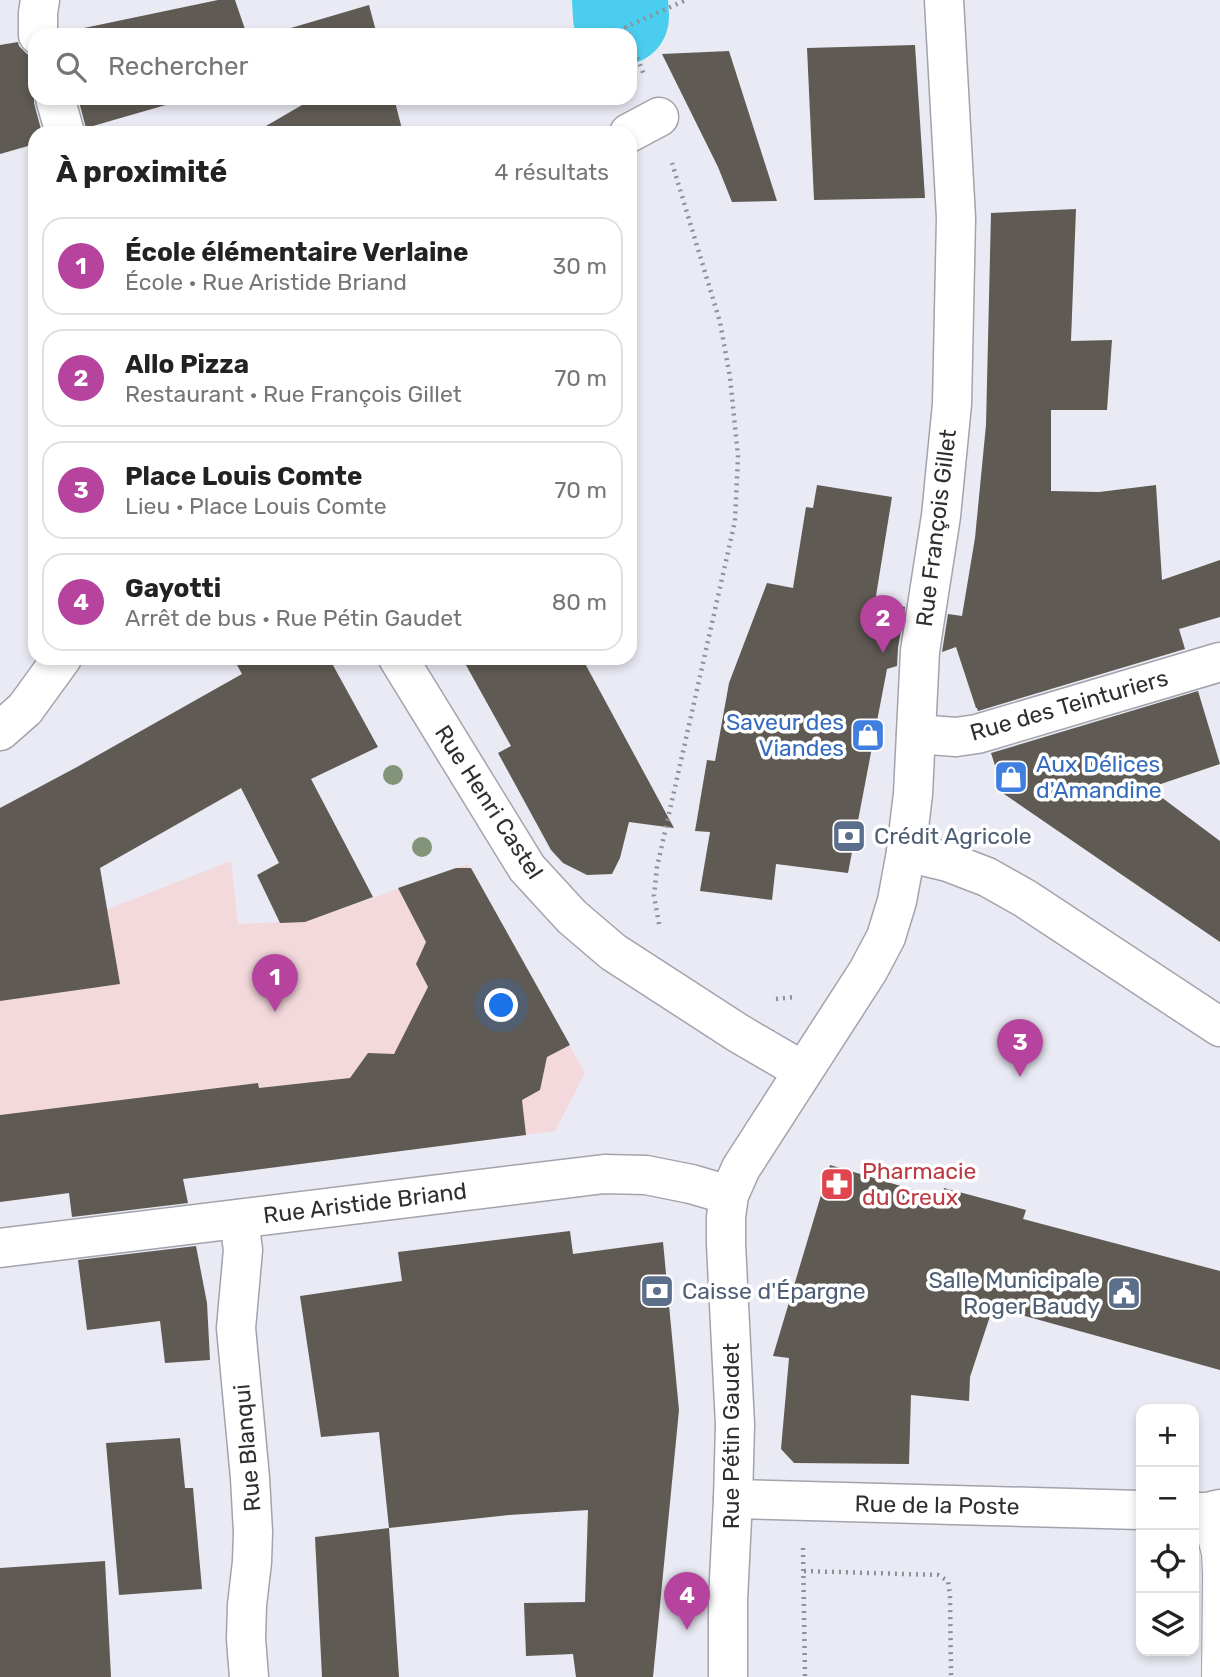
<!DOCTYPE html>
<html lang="fr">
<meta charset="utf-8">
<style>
:root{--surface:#fff;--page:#f2f2f2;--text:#222;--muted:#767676;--line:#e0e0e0;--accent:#b6449e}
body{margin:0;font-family:Rubik,sans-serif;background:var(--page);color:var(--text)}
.controls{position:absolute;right:21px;bottom:21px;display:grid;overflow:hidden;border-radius:14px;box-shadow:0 4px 10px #0003}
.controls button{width:63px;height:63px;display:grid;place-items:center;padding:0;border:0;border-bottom:2px solid var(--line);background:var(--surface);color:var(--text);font:35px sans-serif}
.you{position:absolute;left:502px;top:1006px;width:24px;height:24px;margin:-18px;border:5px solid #fff;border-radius:50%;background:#1a73e8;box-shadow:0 0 0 10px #1a73e833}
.badge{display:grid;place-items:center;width:46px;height:46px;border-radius:50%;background:var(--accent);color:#fff;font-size:23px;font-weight:700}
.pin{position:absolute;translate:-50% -58px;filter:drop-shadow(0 2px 4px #0008)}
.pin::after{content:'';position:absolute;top:37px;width:24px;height:21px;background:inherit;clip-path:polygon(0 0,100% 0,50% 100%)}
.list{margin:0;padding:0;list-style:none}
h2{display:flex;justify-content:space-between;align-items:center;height:91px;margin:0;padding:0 28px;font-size:30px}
h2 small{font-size:23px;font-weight:400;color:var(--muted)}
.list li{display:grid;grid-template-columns:46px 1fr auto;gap:21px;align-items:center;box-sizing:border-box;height:98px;margin:0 14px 14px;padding:0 14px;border:2px solid var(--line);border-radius:21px}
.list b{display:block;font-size:26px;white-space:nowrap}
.list p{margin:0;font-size:23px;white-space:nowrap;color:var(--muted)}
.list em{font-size:23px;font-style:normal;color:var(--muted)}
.icon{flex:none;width:38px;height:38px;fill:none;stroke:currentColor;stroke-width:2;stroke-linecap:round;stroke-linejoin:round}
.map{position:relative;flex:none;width:1220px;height:1677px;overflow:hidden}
.search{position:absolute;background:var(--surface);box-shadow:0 4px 10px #0003;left:28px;top:28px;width:609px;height:77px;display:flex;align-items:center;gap:18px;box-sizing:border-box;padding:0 24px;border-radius:21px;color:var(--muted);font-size:26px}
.panel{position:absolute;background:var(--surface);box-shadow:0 4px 10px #0003;left:28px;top:126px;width:609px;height:539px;border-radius:21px}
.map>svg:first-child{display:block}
.education{fill:#f4d9dc}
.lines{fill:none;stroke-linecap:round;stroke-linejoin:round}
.river{stroke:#4bcdf0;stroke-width:96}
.building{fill:#5f5a53}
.lane-casing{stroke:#a2a3ac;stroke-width:32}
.street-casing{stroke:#a2a3ac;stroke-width:41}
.secondary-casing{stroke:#a2a3ac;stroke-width:41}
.path{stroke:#8f9096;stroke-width:4.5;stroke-dasharray:2 5;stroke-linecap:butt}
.lane{stroke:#fff;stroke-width:30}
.street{stroke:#fff;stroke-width:38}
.secondary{stroke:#fff;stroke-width:38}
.tree{fill:#829479}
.labels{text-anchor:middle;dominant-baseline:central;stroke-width:7;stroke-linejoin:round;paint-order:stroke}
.street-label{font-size:23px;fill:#2f2f33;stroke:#fff}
.shop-label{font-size:23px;fill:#366cbe;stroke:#fff;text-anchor:end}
.service-label{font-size:23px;fill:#4e5e75;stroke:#fff;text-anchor:start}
.health-label{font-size:23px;fill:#be3a42;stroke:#fff;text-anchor:start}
</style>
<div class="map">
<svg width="1220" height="1677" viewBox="0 0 1220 1677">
<rect width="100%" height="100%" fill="#e9eaf3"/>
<!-- education -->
<polygon class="education" points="231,861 238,924 308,921 468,864 585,1073 555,1131 0,1202 0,951"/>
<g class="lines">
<!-- river -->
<polyline class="river" points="620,0 621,17"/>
</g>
<!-- building -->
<g class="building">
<polygon points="218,0 235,0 247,35 60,35 60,33"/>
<polygon points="369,5 377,35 267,35"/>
<polygon points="18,42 19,46 27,54 35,56 34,103 42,133 35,133 35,144 0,154 0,45"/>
<polygon points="915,45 925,198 814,200 807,48"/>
<polygon points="729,51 777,201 732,202 718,167 662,54"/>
<polygon points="78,98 190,98 86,128"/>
<polygon points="314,98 394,98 403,133 254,133"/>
<polygon points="1076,209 1071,341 1112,340 1107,410 1051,410 1051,491 1099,492 1156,485 1162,580 1220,560 1220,617 1179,629 1185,649 978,711 977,708 976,708 956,647 942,652 948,614 962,616 975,538 986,425 991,213"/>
<polygon points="817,485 892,497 875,602 905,607 898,648 897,666 887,669 848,873 776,864 772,900 700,891 710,832 695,831 707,760 715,761 729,683 767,583 793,588 806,507 813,508"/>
<polygon points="233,658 329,658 378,747 311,779 373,897 305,922 280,923 257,875 279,863 241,788 100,868 120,984 0,1001 0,808 77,767 242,674"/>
<polygon points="462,658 582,658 674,828 629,822 620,858 612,874 587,875 563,863 551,850 498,753 511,746"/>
<polygon points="1198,691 1220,764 1149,788 1220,841 1220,942 1004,794 991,753"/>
<polygon points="456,868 471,868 570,1045 547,1057 540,1090 522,1100 526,1135 183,1179 188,1203 72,1217 69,1193 0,1202 0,1115 258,1083 259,1088 350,1078 368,1053 394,1054 428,987 416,964 426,942 398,888"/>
<polygon points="830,1165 941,1198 944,1188 1026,1210 1023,1219 1220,1271 1220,1370 993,1307 970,1377 969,1401 911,1395 909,1464 794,1463 781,1449 789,1358 773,1356"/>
<polygon points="570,1231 573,1254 663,1242 679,1410 653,1677 576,1677 573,1654 526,1656 524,1603 585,1602 588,1510 509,1515 389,1528 379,1432 321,1437 300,1296 402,1281 398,1252"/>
<polygon points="196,1246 207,1303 210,1360 165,1363 160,1321 87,1330 78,1260"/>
<polygon points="180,1438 185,1488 193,1488 202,1589 119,1595 106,1443"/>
<polygon points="389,1528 399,1677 322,1677 315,1537"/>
<polygon points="105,1561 111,1677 0,1677 0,1568"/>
</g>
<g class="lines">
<!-- lane casing -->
<g class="lane-casing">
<polyline id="lane" points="1207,1512 1217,1554 1218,1575 1217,1677"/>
</g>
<!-- street casing -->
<g class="street-casing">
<g id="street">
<polyline points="38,35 38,13 40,0"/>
<polyline points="55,98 65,133"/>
<polyline points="629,133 659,117"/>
<polyline points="398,658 527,868 572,917 613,952 738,1033 803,1071"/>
<polyline points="0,731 25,709 62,658"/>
<polyline points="916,734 956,737 977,734 1220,662"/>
<polyline points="239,1219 243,1250 236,1328 250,1478 253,1532 252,1562 247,1605 246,1639 249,1677"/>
<polyline points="0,1248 604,1174 646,1175 691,1184 729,1195"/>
<polyline points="733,1499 1141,1510"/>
<polyline points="1194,1512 1207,1512 1220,1509"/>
</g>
</g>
<!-- secondary casing -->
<g class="secondary-casing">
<g id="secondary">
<polyline points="906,852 948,862 987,877 1026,899 1220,1027"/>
<polyline points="728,1677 728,1600 733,1499 735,1425 726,1244 726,1217 729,1195 741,1168 868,971 886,937 897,901 906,852 913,794 920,651 941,516 952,404 956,218 944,0"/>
</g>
</g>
<!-- path -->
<g class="path">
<polyline points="629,35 626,27 686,0"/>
<polyline points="630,38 644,75"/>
<polyline points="659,924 654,896 657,867 735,521 738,456 730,377 720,322 672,163"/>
<polyline points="776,999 795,997"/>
<polyline points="803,1548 805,1677"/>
<polyline points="804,1571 938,1575 948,1581 950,1595 951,1677"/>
</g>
<!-- lane -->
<use href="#lane" class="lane"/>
<!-- street -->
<use href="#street" class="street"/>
<!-- secondary -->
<use href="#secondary" class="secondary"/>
</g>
<!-- trees -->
<g class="tree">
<circle cx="393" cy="775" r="10"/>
<circle cx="422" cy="847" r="10"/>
</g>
<!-- icons -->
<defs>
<g id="shop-square" transform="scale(1.75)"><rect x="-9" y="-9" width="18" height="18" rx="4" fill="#3f7fe0" stroke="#fff"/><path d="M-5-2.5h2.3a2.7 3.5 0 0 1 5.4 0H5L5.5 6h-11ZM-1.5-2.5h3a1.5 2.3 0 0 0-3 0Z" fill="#fff"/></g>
<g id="bank-square" transform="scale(1.75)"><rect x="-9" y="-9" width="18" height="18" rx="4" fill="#5c6f8a" stroke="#fff"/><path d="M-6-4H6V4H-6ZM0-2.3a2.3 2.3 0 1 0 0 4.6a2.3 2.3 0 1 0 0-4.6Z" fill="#fff"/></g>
<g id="pharmacy-square" transform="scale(1.75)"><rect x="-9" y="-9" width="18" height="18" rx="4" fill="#e0444e" stroke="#fff"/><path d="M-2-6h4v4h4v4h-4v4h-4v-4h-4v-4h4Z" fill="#fff"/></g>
<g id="civic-square" transform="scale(1.75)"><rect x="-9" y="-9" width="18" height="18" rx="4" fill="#5c6f8a" stroke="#fff"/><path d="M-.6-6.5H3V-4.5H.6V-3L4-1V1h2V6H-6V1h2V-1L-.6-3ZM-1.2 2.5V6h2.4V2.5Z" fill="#fff"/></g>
</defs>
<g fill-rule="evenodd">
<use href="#shop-square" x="868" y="735"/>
<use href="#shop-square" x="1011" y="777"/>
<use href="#bank-square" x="849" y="836"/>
<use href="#pharmacy-square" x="837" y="1184"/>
<use href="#bank-square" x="657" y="1291"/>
<use href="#civic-square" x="1124" y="1293"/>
</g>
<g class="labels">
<!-- street labels -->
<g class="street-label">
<text transform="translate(936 528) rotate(-83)">Rue François Gillet</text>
<text transform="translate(1069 705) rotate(-16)">Rue des Teinturiers</text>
<text transform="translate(489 802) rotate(57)">Rue Henri Castel</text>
<text transform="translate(365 1203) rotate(-7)">Rue Aristide Briand</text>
<text transform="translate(731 1436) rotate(-90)">Rue Pétin Gaudet</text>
<text transform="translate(247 1448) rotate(-95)">Rue Blanqui</text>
<text transform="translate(937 1505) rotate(1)">Rue de la Poste</text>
</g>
<!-- shop labels -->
<g class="shop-label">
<text x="844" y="722">Saveur des<tspan x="844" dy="26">Viandes</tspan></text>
<text x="1036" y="764" text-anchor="start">Aux Délices<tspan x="1036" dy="26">d'Amandine</tspan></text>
</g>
<!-- service labels -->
<g class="service-label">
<text x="874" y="836">Crédit Agricole</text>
<text x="1100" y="1280" text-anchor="end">Salle Municipale<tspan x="1100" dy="26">Roger Baudy</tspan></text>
<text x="682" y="1291">Caisse d'Épargne</text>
</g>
<!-- health labels -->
<g class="health-label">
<text x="862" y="1171">Pharmacie<tspan x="862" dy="26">du Creux</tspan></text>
</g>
</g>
</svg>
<div class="controls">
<button>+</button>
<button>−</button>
<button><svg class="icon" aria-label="locate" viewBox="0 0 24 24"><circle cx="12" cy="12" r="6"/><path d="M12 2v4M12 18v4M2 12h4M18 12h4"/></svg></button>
<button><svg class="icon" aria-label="layers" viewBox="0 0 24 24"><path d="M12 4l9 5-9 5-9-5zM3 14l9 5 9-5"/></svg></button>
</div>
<div class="you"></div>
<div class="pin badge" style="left:275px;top:1012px">1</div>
<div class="pin badge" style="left:883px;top:653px">2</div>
<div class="pin badge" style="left:1020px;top:1077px">3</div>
<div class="pin badge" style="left:687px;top:1630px">4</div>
<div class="search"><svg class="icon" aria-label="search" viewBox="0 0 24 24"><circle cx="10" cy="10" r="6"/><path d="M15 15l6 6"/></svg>Rechercher</div>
<section class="panel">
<h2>À proximité<small>4 résultats</small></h2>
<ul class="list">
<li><span class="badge">1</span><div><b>École élémentaire Verlaine</b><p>École · Rue Aristide Briand</p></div><em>30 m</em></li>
<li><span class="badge">2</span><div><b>Allo Pizza</b><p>Restaurant · Rue François Gillet</p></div><em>70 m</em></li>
<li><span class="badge">3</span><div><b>Place Louis Comte</b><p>Lieu · Place Louis Comte</p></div><em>70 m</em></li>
<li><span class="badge">4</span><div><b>Gayotti</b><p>Arrêt de bus · Rue Pétin Gaudet</p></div><em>80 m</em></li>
</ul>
</section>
</div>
